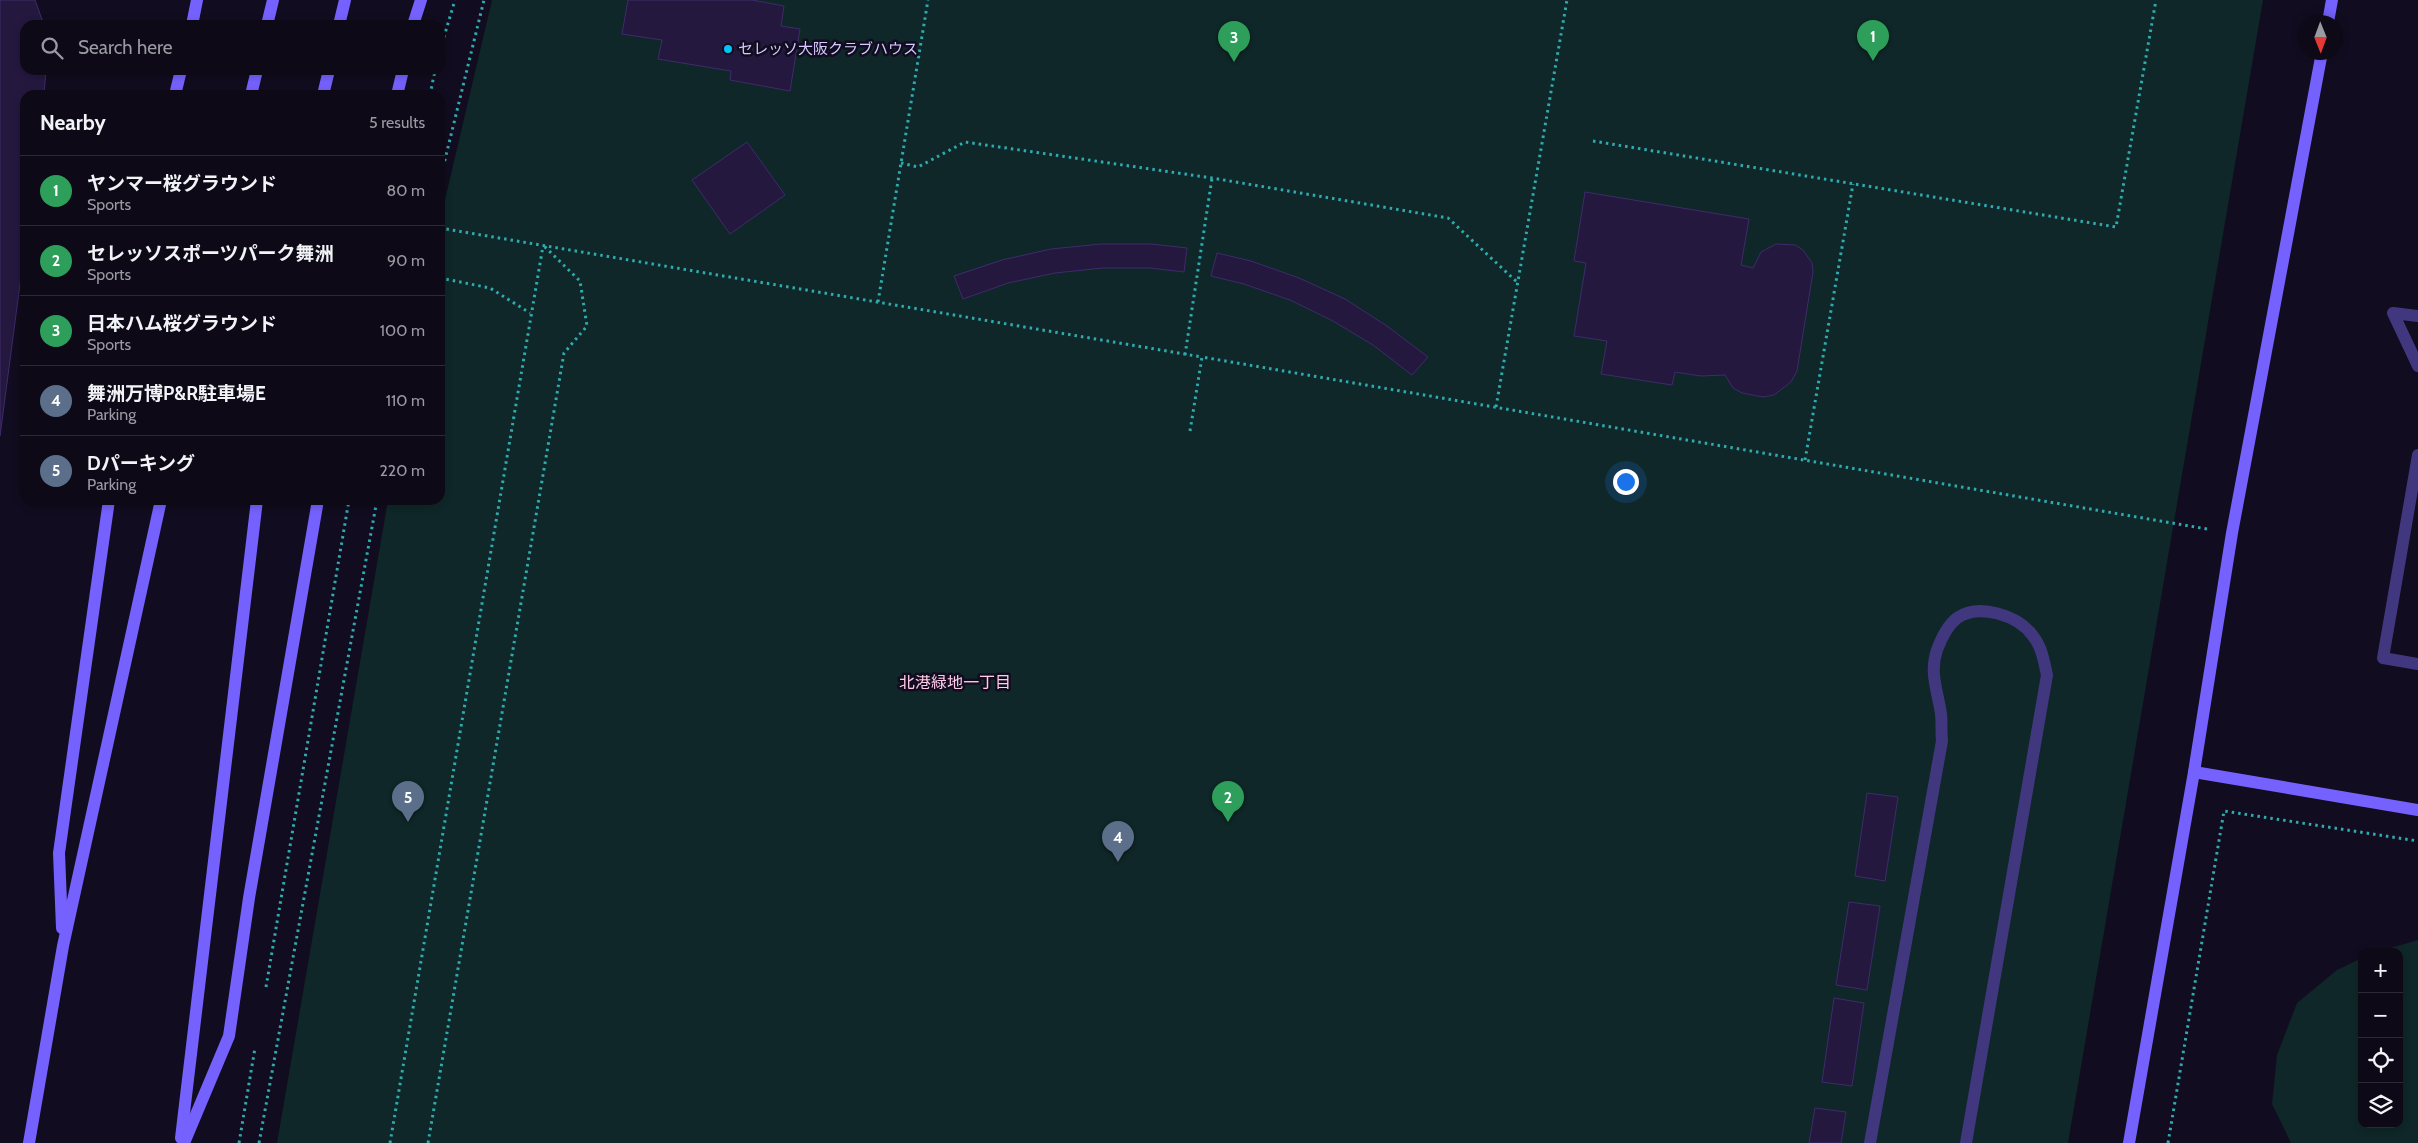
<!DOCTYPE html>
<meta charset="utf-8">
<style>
:root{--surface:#0d0917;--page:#1b1724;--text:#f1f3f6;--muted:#9a9aa1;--line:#2d2a36;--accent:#db2777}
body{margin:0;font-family:Cabin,"Noto Sans JP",sans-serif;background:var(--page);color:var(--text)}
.controls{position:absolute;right:15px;bottom:15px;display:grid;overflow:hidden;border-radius:10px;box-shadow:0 2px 8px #0003}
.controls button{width:45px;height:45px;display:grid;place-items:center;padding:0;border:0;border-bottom:1px solid var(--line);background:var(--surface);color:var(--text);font:25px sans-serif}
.compass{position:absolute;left:2298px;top:15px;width:45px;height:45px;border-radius:50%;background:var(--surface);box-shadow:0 2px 8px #0003;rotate:179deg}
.you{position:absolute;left:1625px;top:481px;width:18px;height:18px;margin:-12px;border:4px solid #fff;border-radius:50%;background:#1a73e8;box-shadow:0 0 0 8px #1a73e833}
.badge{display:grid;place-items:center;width:32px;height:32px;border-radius:50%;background:var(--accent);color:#fff;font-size:16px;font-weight:700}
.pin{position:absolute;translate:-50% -41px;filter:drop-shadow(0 1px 2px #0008)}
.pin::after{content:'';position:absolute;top:26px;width:18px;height:15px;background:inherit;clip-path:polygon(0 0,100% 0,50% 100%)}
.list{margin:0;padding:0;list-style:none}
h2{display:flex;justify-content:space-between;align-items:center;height:65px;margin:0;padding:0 20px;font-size:21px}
h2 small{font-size:16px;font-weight:400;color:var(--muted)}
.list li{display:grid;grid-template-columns:32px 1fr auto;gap:15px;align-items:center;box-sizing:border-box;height:70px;padding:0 20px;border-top:1px solid var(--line)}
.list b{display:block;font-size:19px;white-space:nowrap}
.list p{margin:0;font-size:16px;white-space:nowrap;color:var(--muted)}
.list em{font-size:16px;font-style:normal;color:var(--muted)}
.icon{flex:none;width:28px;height:28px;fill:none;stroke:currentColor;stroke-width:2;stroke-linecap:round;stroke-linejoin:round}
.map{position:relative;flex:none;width:2418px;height:1143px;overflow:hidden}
.search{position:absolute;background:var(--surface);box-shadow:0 2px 8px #0003;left:20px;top:20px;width:425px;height:55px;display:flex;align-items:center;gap:12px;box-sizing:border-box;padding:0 18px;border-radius:15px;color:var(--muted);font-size:19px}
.panel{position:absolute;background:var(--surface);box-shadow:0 2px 8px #0003;left:20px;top:90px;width:425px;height:415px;border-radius:15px}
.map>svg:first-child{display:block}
.green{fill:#0f2728}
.building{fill:#24183f;stroke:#3e2b6b}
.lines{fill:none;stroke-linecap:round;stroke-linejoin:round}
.path{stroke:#2eabaf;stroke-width:3;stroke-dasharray:2.5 4;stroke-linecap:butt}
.lane{stroke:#41377e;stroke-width:12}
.street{stroke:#41377e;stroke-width:12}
.secondary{stroke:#7562fe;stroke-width:12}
.poi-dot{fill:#02c4f3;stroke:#110c1f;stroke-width:2}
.labels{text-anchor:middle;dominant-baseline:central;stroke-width:5;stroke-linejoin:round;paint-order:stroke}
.poi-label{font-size:15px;fill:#d5caff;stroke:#110c1f;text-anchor:start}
.neighbourhood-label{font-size:16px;fill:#ffcce8;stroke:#110c1f}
</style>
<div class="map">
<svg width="2418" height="1143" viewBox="0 0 2418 1143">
<rect width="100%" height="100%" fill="#110c1f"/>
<!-- green -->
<g class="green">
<polygon points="492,0 2263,0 2068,1143 277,1143 388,500 440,500 440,221"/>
<polygon points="2418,940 2418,1143 2291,1143 2272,1104 2277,1055 2297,1003 2337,970 2362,958 2362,1124 2399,1124 2399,952 2376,952"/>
</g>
<!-- building -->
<g class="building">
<polygon points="0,0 35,0 44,25 25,25 25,70 46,70 44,95 25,95 25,246 0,436"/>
<polygon points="628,0 752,0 784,6 781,26 800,29 790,91 730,80 731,71 658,59 662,40 622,34"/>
<polygon points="747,142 785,195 730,234 692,180"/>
<polygon points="1585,192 1749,219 1741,265 1753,268 1761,252 1776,244 1795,245 1803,250 1812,263 1813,272 1797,371 1791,382 1774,395 1763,397 1742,393 1733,388 1725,375 1701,376 1675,372 1672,385 1601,374 1607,341 1574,336 1586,263 1574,261"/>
<polygon points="1101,244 1151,244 1187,248 1184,272 1150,268 1103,268 1055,273 1008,283 963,299 954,276 1002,260 1051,249"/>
<polygon points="1217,253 1251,261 1299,278 1345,299 1387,326 1428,357 1412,375 1373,345 1333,321 1290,300 1244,284 1211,276"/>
<polygon points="1867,793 1898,797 1885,881 1855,876"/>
<polygon points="1849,902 1880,906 1867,990 1836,985"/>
<polygon points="1834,998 1864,1003 1852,1086 1822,1082"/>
<polygon points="1815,1108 1846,1112 1841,1143 1809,1143"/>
</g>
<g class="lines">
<!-- path -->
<g class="path">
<polyline points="440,50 455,0"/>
<polyline points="430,95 435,70"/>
<polyline points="1593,141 2116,227 2156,0"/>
<polyline points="901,163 918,167 965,142 1212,178 1448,218 1518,283"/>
<polyline points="440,180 484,0"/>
<polyline points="440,228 1202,357"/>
<polyline points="440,278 490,288 530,313"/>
<polyline points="878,302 928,0"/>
<polyline points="1185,355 1212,178"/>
<polyline points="1496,407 1567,0"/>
<polyline points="1190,431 1202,357 2207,529"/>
<polyline points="1805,460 1853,184"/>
<polyline points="266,987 349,500"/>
<polyline points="239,1143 255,1048"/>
<polyline points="259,1143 377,500"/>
<polyline points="390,1143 543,246"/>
<polyline points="428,1143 564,353 587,326 580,281 543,245"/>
<polyline points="2168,1143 2224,811 2418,841"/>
</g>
<!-- lane -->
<path class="lane" d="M 1870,1143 L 1942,741 C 1941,732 1942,723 1941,714 C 1938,692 1929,673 1937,650 C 1941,639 1947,626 1957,618 C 1979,603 2018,615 2033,636 C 2042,647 2044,662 2047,675 L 1966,1143"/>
<!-- street -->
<g class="street">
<polyline points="2418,316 2393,313 2418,366"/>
<polyline points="2418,455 2383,658 2418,664"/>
</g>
<!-- secondary -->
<g class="secondary">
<polyline points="2328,22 2332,0"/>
<polyline points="192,25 197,0"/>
<polyline points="267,25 273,0"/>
<polyline points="339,25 345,0"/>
<polyline points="413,25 421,0"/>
<polyline points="175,95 181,70"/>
<polyline points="251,95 257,70"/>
<polyline points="323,95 329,70"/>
<polyline points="397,95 403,70"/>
<polyline points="2194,772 2418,810"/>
<polyline points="62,928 59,853 109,500"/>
<polyline points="181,1138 257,500"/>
<polyline points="29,1143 63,946 161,500"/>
<polyline points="184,1143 229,1036 249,898 318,500"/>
<polyline points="2129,1143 2194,772 2232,533 2322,52"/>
</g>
</g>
<!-- markers -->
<circle class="poi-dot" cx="728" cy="49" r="5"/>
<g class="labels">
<!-- poi labels -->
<g class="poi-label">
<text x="738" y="49">セレッソ大阪クラブハウス</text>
</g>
<!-- neighbourhood labels -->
<g class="neighbourhood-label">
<text x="955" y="682">北港緑地一丁目</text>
</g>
</g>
</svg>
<div class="controls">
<button>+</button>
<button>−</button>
<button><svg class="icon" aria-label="locate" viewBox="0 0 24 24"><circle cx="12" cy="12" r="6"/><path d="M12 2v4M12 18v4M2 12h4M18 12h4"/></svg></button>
<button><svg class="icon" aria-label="layers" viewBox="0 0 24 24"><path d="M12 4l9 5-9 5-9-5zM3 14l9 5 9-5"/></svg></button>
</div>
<svg class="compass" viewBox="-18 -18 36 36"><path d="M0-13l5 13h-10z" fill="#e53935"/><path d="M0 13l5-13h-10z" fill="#9a9aa1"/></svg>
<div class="you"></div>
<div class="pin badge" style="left:1873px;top:61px;background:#2e9e5b">1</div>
<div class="pin badge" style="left:1228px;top:822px;background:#2e9e5b">2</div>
<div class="pin badge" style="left:1234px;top:62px;background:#2e9e5b">3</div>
<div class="pin badge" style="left:1118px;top:862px;background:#5c6f8a">4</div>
<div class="pin badge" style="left:408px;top:822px;background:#5c6f8a">5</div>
<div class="search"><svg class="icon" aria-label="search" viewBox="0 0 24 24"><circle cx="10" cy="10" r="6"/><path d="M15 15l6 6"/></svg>Search here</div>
<section class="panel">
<h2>Nearby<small>5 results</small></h2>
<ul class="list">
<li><span class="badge" style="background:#2e9e5b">1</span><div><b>ヤンマー桜グラウンド</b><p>Sports</p></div><em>80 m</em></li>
<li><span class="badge" style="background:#2e9e5b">2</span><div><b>セレッソスポーツパーク舞洲</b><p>Sports</p></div><em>90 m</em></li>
<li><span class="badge" style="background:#2e9e5b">3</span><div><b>日本ハム桜グラウンド</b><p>Sports</p></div><em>100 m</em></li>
<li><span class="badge" style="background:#5c6f8a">4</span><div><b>舞洲万博P&amp;R駐車場E</b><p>Parking</p></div><em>110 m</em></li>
<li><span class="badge" style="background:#5c6f8a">5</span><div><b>Dパーキング</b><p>Parking</p></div><em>220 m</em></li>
</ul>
</section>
</div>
